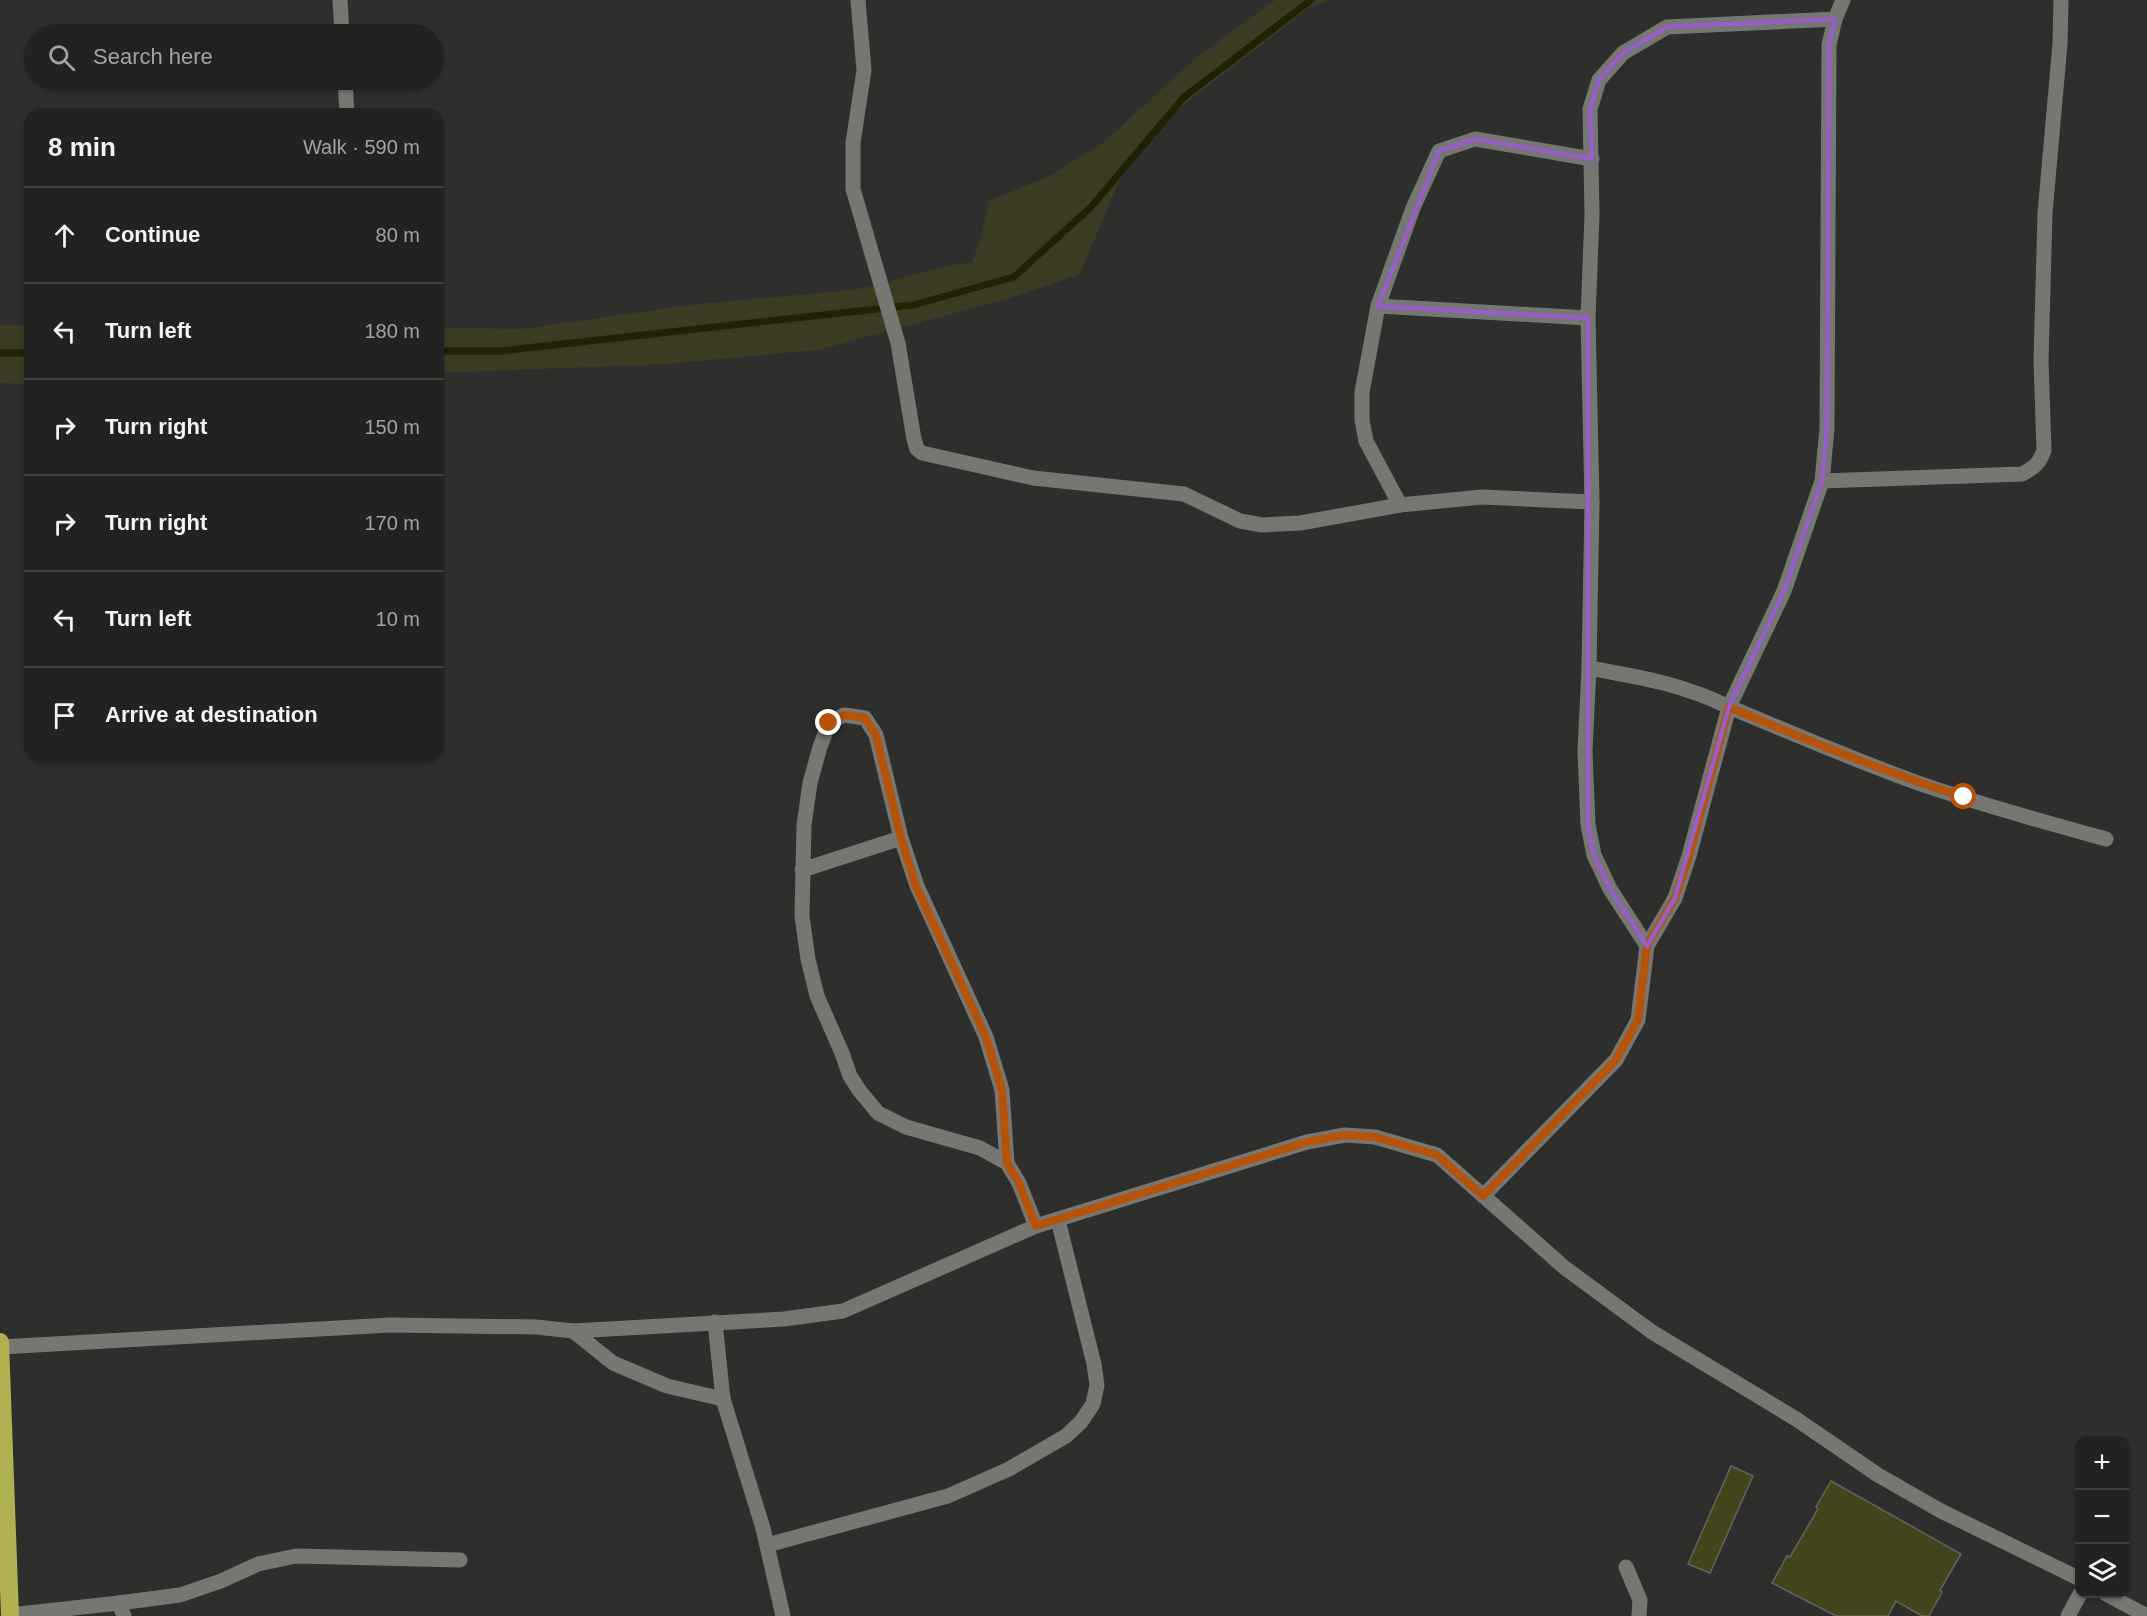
<!DOCTYPE html>
<meta charset="utf-8">
<style>
:root{--surface:#222221;--page:#2a2a2a;--text:#f1f3f6;--muted:#a2a4a5;--line:#3f3f3f}
body{margin:0;font-family:Helvetica,sans-serif;background:var(--page);color:var(--text)}
.controls{position:absolute;right:18px;bottom:18px;display:grid;overflow:hidden;border-radius:12px;box-shadow:0 2px 4px #0004}
.controls button{width:54px;height:54px;display:grid;place-items:center;padding:0;border:0;border-bottom:2px solid var(--line);background:var(--surface);color:var(--text);font:30px sans-serif}
.stop{position:absolute;width:18px;height:18px;margin:-14px;border:4px solid #b45309;border-radius:50%;background:#fff}
.stop.end{background:#b45309;border-color:#fff;box-shadow:0 2px 6px #0008}
.list{margin:0;padding:0;list-style:none}
h2{display:flex;justify-content:space-between;align-items:center;height:78px;margin:0;padding:0 24px;font-size:26px}
h2 small{font-size:20px;font-weight:400;color:var(--muted)}
.list li{display:grid;grid-template-columns:39px 1fr auto;gap:18px;align-items:center;box-sizing:border-box;height:96px;padding:0 24px;border-top:2px solid var(--line)}
.list b{display:block;font-size:22px;white-space:nowrap}
.list em{font-size:20px;font-style:normal;color:var(--muted)}
.icon{flex:none;width:33px;height:33px;fill:none;stroke:currentColor;stroke-width:2;stroke-linecap:round;stroke-linejoin:round}
.map{position:relative;flex:none;width:2147px;height:1616px;overflow:hidden}
.search{position:absolute;background:var(--surface);box-shadow:0 2px 4px #0004;left:24px;top:24px;width:420px;height:66px;display:flex;align-items:center;gap:15px;box-sizing:border-box;padding:0 21px;border-radius:33px;color:var(--muted);font-size:22px}
.panel{position:absolute;background:var(--surface);box-shadow:0 2px 4px #0004;left:24px;top:108px;width:420px;height:654px;border-radius:18px}
.map>svg:first-child{display:block}
.green{fill:#3b3b24}
.lines{fill:none;stroke-linecap:round;stroke-linejoin:round}
.stream{stroke:#212104;stroke-width:7}
.building{fill:#43431c;stroke:#626360;stroke-width:1.5}
.street{stroke:#767673;stroke-width:15}
.highway{stroke:#b0b150;stroke-width:18}
.route{stroke:#b45309;stroke-width:8}
.marked{fill:none;stroke:#9760c6;stroke-width:4.5;stroke-linejoin:round}
</style>
<div class="map">
<svg width="2147" height="1616" viewBox="0 0 2147 1616">
<rect width="100%" height="100%" fill="#2e2e2c"/>
<!-- green -->
<g class="green">
<polygon points="1275,0 1330,0 1310,7 1164,120 1123,172 1080,274 1007,299 818,350 665,364 438,373 438,328 521,329 697,304 855,290 947,266 972,262 981,237 989,201 1051,175 1104,142 1198,56"/>
<polygon points="0,325 30,325 30,384 0,383"/>
</g>
<g class="lines">
<!-- stream -->
<g class="stream">
<polyline points="438,351 500,351 913,305 1014,277 1091,207 1184,97 1311,0"/>
<polyline points="0,353 30,353"/>
</g>
</g>
<!-- building -->
<g class="building">
<polygon points="1731,1466 1753,1476 1710,1573 1688,1564"/>
<polygon points="1831,1481 1961,1554 1940,1590 1942,1592 1929,1616 1922,1616 1896,1601 1888,1616 1836,1616 1772,1583 1787,1556 1790,1557 1818,1509 1816,1507"/>
</g>
<g class="lines">
<!-- street -->
<g class="street">
<polyline points="340,0 342,34"/>
<polyline points="858,0 864,70 853,143 853,189 898,343 914,439 917,449 922,453 1033,478 1184,494 1240,521 1262,525 1300,523 1400,505 1482,497 1592,502"/>
<path d="M 1843,0 L 1835,19 L 1829,45 L 1827,429 L 1822,481 L 1784,591 L 1729,707 C 1792,733 1856,761 1921,784 C 1982,805 2044,822 2106,839"/>
<polyline points="345,80 347,114"/>
<polyline points="1378,306 1588,318"/>
<path d="M 1822,481 L 2022,474 C 2034,468 2040,463 2044,450 L 2041,361 L 2045,213 L 2060,44 L 2061,0"/>
<polyline points="1400,505 1366,441 1362,420 1362,392 1378,306 1413,208 1439,151 1475,139 1592,159"/>
<polyline points="1589,668 1592,502 1588,318 1592,215 1590,109 1599,80 1623,53 1667,27 1835,19"/>
<polyline points="802,870 901,838"/>
<polyline points="1007,1163 1002,1090 986,1037 917,886 901,838 876,735 865,718 844,715 829,723 820,747 810,783 804,825 802,916 808,959 817,996 842,1053 850,1076 859,1090 878,1113 906,1127 980,1148 1007,1163 1019,1183 1036,1226"/>
<path d="M 1483,1196 L 1616,1060 L 1638,1020 L 1647,946 L 1675,898 L 1689,856 L 1729,707 C 1683,684 1639,677 1589,668 L 1585,751 L 1588,825 L 1594,855 L 1610,889 L 1647,946"/>
<polyline points="715,1322 723,1399 763,1528 783,1616"/>
<polyline points="573,1331 613,1363 667,1386 723,1399"/>
<polyline points="1,1347 390,1325 536,1327 573,1331 784,1319 843,1311 1036,1226 1307,1142 1345,1135 1375,1137 1437,1155 1565,1268 1652,1332 1796,1419 1878,1475 1941,1511 2080,1579"/>
<polyline points="767,1545 948,1496 1009,1469 1066,1436 1081,1422 1093,1404 1097,1385 1094,1364 1058,1220"/>
<polyline points="1626,1567 1640,1600 1639,1616"/>
<polyline points="2106,1594 2147,1616"/>
<polyline points="119,1603 180,1595 221,1581 258,1564 296,1556 460,1560"/>
<polyline points="10,1615 119,1603 124,1616"/>
<polyline points="2068,1616 2080,1594"/>
</g>
<!-- highway -->
<polyline class="highway" points="0,1342 10,1616"/>
</g>
<g class="lines">
<!-- route -->
<path class="route" d="M 829,723 L 844,715 L 865,718 L 876,735 L 901,838 L 916,886 L 986,1037 L 1002,1090 L 1007,1163 L 1019,1183 L 1036,1226 L 1307,1142 L 1345,1135 L 1375,1137 L 1403,1145 L 1437,1155 L 1483,1196 L 1616,1060 L 1638,1020 L 1647,945 L 1675,898 L 1689,856 L 1729,707 C 1806,740 1884,772 1964,797"/>
</g>
<!-- marked area -->
<path class="marked" d="M 1835,19 L 1829,45 L 1827,429 L 1822,481 L 1784,591 L 1729,707 L 1675,898 L 1647,946 L 1610,889 L 1594,855 L 1588,825 L 1588,318 L 1378,306 L 1439,151 L 1475,139 L 1592,159 L 1590,109 L 1599,80 L 1623,53 L 1667,27 Z"/>
</svg>
<div class="controls">
<button>+</button>
<button>−</button>
<button><svg class="icon" aria-label="layers" viewBox="0 0 24 24"><path d="M12 4l9 5-9 5-9-5zM3 14l9 5 9-5"/></svg></button>
</div>
<div class="stop" style="left:1964px;top:797px"></div>
<div class="stop end" style="left:829px;top:723px"></div>
<div class="search"><svg class="icon" aria-label="search" viewBox="0 0 24 24"><circle cx="10" cy="10" r="6"/><path d="M15 15l6 6"/></svg>Search here</div>
<section class="panel">
<h2>8 min<small>Walk · 590 m</small></h2>
<ul class="list">
<li><svg class="icon" aria-label="ahead" viewBox="0 0 24 24"><path d="M12 20V5M6 11l6-6 6 6"/></svg><div><b>Continue</b></div><em>80 m</em></li>
<li><svg class="icon" aria-label="left" viewBox="0 0 24 24"><path d="M17 20v-9H6M10 6l-5 5 5 5"/></svg><div><b>Turn left</b></div><em>180 m</em></li>
<li><svg class="icon" aria-label="right" viewBox="0 0 24 24"><path d="M7 20v-9h11M14 6l5 5-5 5"/></svg><div><b>Turn right</b></div><em>150 m</em></li>
<li><svg class="icon" aria-label="right" viewBox="0 0 24 24"><path d="M7 20v-9h11M14 6l5 5-5 5"/></svg><div><b>Turn right</b></div><em>170 m</em></li>
<li><svg class="icon" aria-label="left" viewBox="0 0 24 24"><path d="M17 20v-9H6M10 6l-5 5 5 5"/></svg><div><b>Turn left</b></div><em>10 m</em></li>
<li><svg class="icon" aria-label="arrive" viewBox="0 0 24 24"><path d="M6 21V4h12l-3 4 3 4H6"/></svg><div><b>Arrive at destination</b></div></li>
</ul>
</section>
</div>
